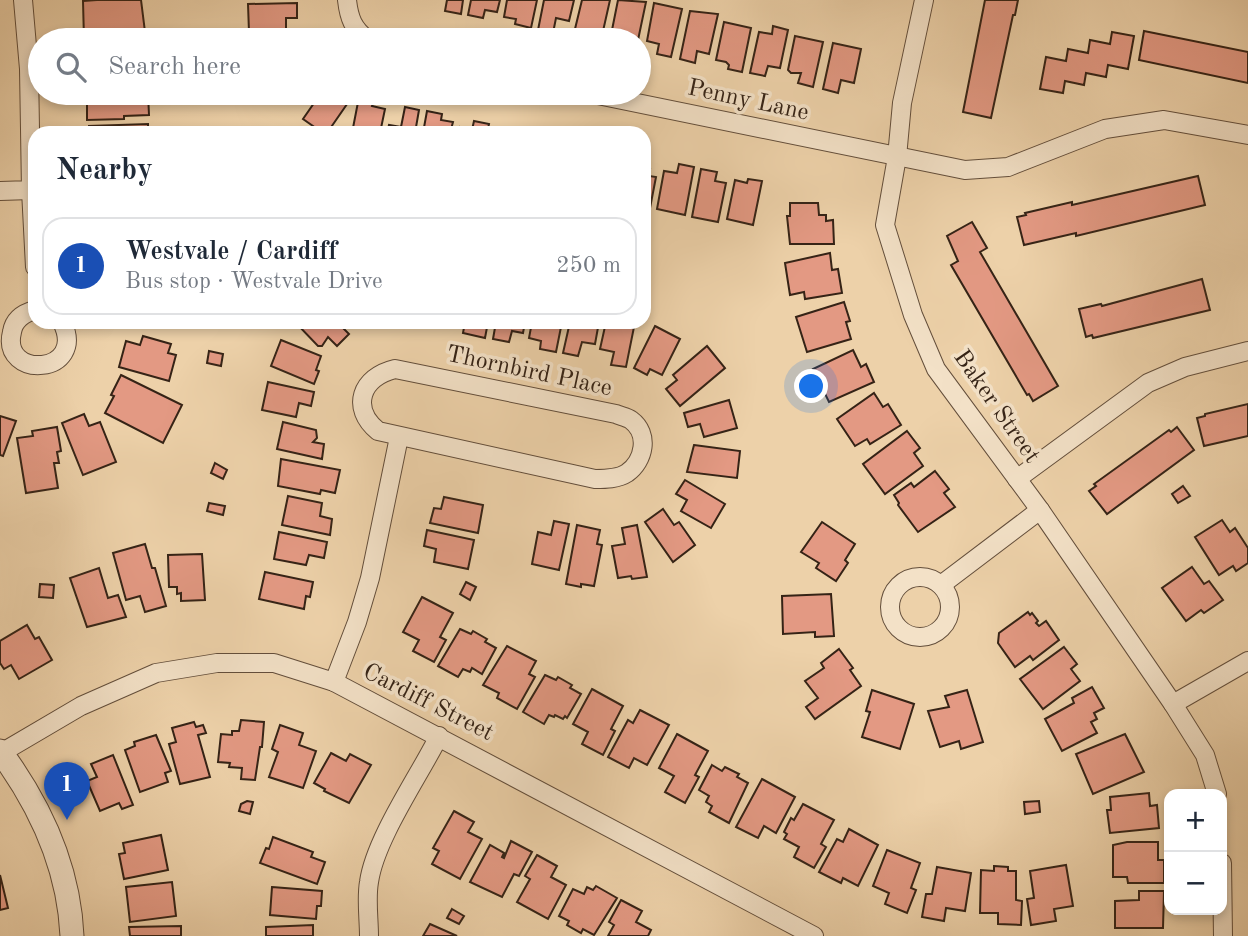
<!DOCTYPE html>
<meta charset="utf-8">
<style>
:root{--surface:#fff;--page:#f2f2f3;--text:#1f2937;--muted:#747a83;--line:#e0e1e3;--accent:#0b8043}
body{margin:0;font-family:"Old Standard TT",serif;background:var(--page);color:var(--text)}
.controls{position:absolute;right:21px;bottom:21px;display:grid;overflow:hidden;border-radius:14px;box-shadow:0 4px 10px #0003}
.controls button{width:63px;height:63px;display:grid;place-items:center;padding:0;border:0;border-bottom:2px solid var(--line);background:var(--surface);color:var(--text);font:35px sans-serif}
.you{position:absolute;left:812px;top:387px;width:24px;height:24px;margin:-18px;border:5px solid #fff;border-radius:50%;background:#1a73e8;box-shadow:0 0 0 10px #1a73e833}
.badge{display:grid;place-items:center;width:46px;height:46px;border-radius:50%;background:var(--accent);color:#fff;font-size:23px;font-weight:700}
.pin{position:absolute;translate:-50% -58px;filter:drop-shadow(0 2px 4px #0008)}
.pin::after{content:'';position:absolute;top:37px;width:24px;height:21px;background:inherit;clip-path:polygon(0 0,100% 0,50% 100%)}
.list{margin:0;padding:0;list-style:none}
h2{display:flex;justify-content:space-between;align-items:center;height:91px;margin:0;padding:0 28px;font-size:30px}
h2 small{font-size:23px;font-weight:400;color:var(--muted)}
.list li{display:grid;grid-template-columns:46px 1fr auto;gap:21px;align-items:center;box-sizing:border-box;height:98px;margin:0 14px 14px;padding:0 14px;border:2px solid var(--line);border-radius:21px}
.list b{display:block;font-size:26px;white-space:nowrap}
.list p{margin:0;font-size:23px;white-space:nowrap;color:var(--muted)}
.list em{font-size:23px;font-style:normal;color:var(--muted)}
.icon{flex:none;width:38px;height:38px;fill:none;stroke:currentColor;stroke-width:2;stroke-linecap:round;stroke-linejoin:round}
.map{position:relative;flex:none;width:1248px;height:936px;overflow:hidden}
.search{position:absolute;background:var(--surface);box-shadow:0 4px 10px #0003;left:28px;top:28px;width:623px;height:77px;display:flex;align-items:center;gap:18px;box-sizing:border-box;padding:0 24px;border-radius:38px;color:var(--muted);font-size:26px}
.panel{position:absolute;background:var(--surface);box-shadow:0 4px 10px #0003;left:28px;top:126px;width:623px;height:203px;border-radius:21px}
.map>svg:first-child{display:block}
.building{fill:#e39983;stroke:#352316;stroke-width:2}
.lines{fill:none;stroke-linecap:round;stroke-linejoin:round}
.minor-casing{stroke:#634e3b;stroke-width:20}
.tertiary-casing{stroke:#634e3b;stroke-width:25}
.minor{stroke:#f3e1c7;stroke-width:18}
.tertiary{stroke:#f3e1c7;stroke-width:23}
.labels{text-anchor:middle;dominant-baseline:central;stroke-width:7;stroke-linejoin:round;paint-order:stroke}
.street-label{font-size:24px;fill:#352316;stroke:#f3e1c7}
</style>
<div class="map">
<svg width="1248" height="936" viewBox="0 0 1248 936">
<rect width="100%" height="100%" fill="#edd1a9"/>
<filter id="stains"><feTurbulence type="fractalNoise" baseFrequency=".00286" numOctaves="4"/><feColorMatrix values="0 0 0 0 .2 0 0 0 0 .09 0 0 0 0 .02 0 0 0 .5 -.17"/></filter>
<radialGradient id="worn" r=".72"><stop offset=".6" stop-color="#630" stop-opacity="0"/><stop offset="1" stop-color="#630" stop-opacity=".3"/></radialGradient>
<!-- building -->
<g class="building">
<polygon points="97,0 141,0 146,40 84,40 83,1"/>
<polygon points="447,0 463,0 461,14 445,11"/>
<polygon points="471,0 500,0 497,12 485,10 483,18 468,15"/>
<polygon points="507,0 537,0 531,28 515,24 516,19 504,17"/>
<polygon points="544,0 574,0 569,21 556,18 553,33 538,30"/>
<polygon points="582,0 610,0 601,40 585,40 587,31 575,29"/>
<polygon points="618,0 646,2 638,40 626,38 625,40 610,40"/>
<polygon points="985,0 1018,0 1015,15 1013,15 991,118 963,112"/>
<polygon points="297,3 297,18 286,18 286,31 249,32 248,4"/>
<polygon points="654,3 682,9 671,57 657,54 659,44 647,41"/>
<polygon points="690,11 718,14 709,54 697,51 695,63 680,59"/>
<polygon points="724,22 751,28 742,72 728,69 729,65 726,62 716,60"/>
<polygon points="773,26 788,30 780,68 768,66 765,76 750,73 759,32 772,34"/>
<polygon points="1144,31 1248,52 1248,83 1139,60"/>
<polygon points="1112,32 1134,36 1128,69 1108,65 1106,77 1086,73 1084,85 1065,81 1063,93 1040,89 1046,57 1066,61 1068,49 1088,53 1090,40 1110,44"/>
<polygon points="795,36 823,42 813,87 798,83 801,73 791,73 788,70"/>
<polygon points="833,43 861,49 854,83 841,80 838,93 823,89"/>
<polygon points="89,93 148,93 149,115 124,116 124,119 87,120 87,100 90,100"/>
<polygon points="321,93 354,94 327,133 323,133 303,119"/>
<polygon points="359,97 374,100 372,106 385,109 380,133 352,133"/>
<polygon points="405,107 419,110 415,133 387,133 389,125 401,127"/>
<polygon points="427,111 442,114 441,120 453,122 450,133 423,133"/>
<polygon points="474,121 489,124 487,133 459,133 460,127 472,130"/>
<polygon points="148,124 148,133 89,133 89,126"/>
<polygon points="644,157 648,157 645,169 650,169 649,176 656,177 650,208 644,207"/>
<polygon points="679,164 694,167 685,215 657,209 664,171 677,173"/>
<polygon points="701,169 717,172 715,181 726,183 718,222 692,217"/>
<polygon points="1198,176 1205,205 1076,236 1076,233 1024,245 1017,217 1026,215 1025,213 1072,202 1072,205"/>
<polygon points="748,179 762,181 753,225 727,219 735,180 747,183"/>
<polygon points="790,203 818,203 819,215 826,215 826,221 833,220 834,244 790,244 787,216 790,216"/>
<polygon points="972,222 987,248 980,252 1058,386 1033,401 1029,394 1027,395 951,265 958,261 947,236"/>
<polygon points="830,253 832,270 838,269 842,293 805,299 804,292 790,295 785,263"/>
<polygon points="1202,279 1210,310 1093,338 1092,335 1086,337 1079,309 1101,304 1102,306"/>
<polygon points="844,302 850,321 846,322 851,339 807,352 796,317"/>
<polygon points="122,322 171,322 171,327 122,328"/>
<polygon points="288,322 337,322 349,334 337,346 328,337 322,346 318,346 297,324 293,327"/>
<polygon points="465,322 488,322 485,338 463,333"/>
<polygon points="496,322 525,322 523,333 512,331 509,342 493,339"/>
<polygon points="532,322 562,322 556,352 540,349 541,341 529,338"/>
<polygon points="570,322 599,322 595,344 582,342 578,356 563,353"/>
<polygon points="606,322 635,322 626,367 611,365 614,352 600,349"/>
<polygon points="655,326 680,339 662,375 650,369 647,375 634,368"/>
<polygon points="143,336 171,344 168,353 176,355 169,381 119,367 126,341 140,345"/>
<polygon points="281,340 321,356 316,370 319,371 314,384 271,366"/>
<polygon points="707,346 725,368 680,406 666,389 677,380 673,375"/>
<polygon points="853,350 861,367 866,364 874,382 829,402 813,369"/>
<polygon points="209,351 223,354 221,366 207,363"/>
<polygon points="121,375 182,405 163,443 105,413 114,396 111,395"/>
<polygon points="268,382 314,392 311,406 299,403 296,417 262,410"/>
<polygon points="874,393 883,407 888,404 901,425 870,444 867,439 855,446 837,419"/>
<polygon points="729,400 737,428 704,437 700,424 688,427 684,413"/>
<polygon points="1248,404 1248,436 1204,446 1197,418 1205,416 1205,414"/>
<polygon points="84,414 89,426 100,422 116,462 83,475 62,423"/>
<polygon points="0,416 16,421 3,456 0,455"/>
<polygon points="283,422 316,430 317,438 313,442 324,444 322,459 277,449"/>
<polygon points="57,427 61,451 57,452 59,463 54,463 58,488 26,493 17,438 33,436 32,431"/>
<polygon points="1177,427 1194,450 1107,514 1089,491 1096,486 1094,484 1169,430 1171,432"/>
<polygon points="907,431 920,448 914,453 923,466 885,494 863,464"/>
<polygon points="694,445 740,451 737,478 687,472"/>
<polygon points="281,459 340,470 335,493 321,490 320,494 278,486"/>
<polygon points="215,463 227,470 223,479 211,473"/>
<polygon points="935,471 949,489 944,493 955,507 918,532 898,505 899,503 894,495 911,483 914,487"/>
<polygon points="685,480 725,504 711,528 681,511 687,500 676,494"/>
<polygon points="1183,486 1190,496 1178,503 1172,494"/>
<polygon points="288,496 322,503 320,516 332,519 330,535 282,525"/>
<polygon points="444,497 483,505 478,533 430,523 434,508 441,509"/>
<polygon points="209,503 225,506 223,515 207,511"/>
<polygon points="663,509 674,525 679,522 695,545 673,562 645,522"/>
<polygon points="1222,520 1230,532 1235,528 1248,548 1248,563 1236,571 1233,566 1219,575 1195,537"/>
<polygon points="554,521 569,524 559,570 532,564 538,532 551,535"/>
<polygon points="822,522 855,544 845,560 848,563 836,581 816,568 819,563 801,552"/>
<polygon points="577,525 600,530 597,544 602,545 594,586 581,584 581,587 566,584"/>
<polygon points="637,525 647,577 632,579 631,576 618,578 612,546 625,544 622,528"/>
<polygon points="427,530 474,540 468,569 434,562 436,549 424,546"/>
<polygon points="279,532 327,542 324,558 309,555 306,565 274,559"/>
<polygon points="145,544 152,568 155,568 166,606 145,612 140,596 126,600 113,553"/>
<polygon points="202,554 205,600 181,601 181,593 177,594 177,587 169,587 168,555"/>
<polygon points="1192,567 1204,584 1209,581 1223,600 1204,613 1201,610 1186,621 1162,588"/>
<polygon points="99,568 108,598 118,595 126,617 87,627 70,578"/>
<polygon points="265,572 313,582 310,597 306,596 304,609 259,599"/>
<polygon points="466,582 476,587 470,600 460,594"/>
<polygon points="40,584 54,585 53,598 39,597"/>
<polygon points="831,594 834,636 815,637 815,632 783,634 782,596"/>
<polygon points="422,597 453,613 440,637 446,640 434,662 413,651 419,640 403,632"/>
<polygon points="1028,612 1030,615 1032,613 1038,621 1036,623 1039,626 1046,621 1059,640 1033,660 1030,656 1015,667 998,643 999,633"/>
<polygon points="27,625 35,639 39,637 52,660 19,679 11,665 4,669 0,663 0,641"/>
<polygon points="460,629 471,634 473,631 487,639 485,642 496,648 482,674 472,668 470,672 463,669 458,677 438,666"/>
<polygon points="507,646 536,661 529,674 535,677 517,709 497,698 499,693 483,685"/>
<polygon points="1064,647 1077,664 1071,669 1080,681 1043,709 1020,679"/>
<polygon points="839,649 853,668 850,670 861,686 815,719 806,707 818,698 805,681 824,668 821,663"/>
<polygon points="545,675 556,680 558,677 572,685 570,688 581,694 567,718 565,716 563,719 555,715 554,717 549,715 544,724 523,712"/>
<polygon points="1092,687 1104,708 1094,713 1097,719 1091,722 1097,733 1062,751 1045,719 1074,703 1072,698"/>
<polygon points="592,689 623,706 611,729 615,731 603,755 582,744 588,732 573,724"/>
<polygon points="872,690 914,704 900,749 862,737 870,712 866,711"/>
<polygon points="967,690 983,742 961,749 959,741 940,747 928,711 949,707 945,696"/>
<polygon points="640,710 669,725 647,765 634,758 629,768 608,757 628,720 633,723"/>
<polygon points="241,720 264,722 262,747 260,747 255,780 241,779 242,768 229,767 230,763 218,762 221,734 232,735 232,731 239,731"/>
<polygon points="194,722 196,727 203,725 206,733 198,735 210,777 180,784 169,744 176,742 172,728"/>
<polygon points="280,725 303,733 299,745 316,751 303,788 269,777 278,752 272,749"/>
<polygon points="677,734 708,751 695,775 699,777 685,803 665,792 674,776 659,768"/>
<polygon points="1125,734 1144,772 1093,794 1076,754"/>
<polygon points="156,735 171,771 165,773 168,782 140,792 125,750 135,746 134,742"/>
<polygon points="331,753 346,761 350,754 371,765 349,803 324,791 325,789 314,783"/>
<polygon points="113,755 133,805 122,809 119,803 100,811 87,781 97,777 91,764"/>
<polygon points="712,765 722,771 725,767 739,774 737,777 748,783 729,823 709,812 712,806 706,802 709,796 699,790"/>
<polygon points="762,779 795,797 776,833 764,826 758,838 736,827"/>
<polygon points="1149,793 1150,806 1157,805 1159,828 1110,833 1107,810 1111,810 1110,797"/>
<polygon points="247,801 253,802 250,814 239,811 241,804"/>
<polygon points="1039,801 1040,812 1025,814 1024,802"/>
<polygon points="803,804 834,820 821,844 826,847 814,868 794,857 799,847 784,839 787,834 784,832 791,818 794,820"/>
<polygon points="454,811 474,822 468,832 482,839 460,879 432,864 439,851 433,848"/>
<polygon points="849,829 878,845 858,886 843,878 841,883 819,872 837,839 843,842"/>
<polygon points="161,835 168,870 124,879 119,854 125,853 123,843"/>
<polygon points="273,837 313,852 311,857 325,862 317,884 260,863 266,848 269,849"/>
<polygon points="511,841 532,852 519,876 514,874 502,897 470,882 490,845 504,853 502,857 504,858"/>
<polygon points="1127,842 1158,842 1158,860 1164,860 1164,883 1128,883 1127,877 1113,877 1113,845"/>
<polygon points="887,850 920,863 911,888 916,890 907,913 885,904 889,893 873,886"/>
<polygon points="537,855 557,866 551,877 566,885 548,919 517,902 530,879 525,876"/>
<polygon points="1066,865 1073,906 1054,909 1056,921 1031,925 1027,899 1034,898 1030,871"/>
<polygon points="994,866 1008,867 1008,871 1016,871 1016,900 1022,901 1021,925 998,924 998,913 980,913 981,870 994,871"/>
<polygon points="937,867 971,873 965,911 946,908 944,921 922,917 926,894 932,894"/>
<polygon points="0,875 8,908 0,910"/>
<polygon points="172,882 176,916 130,922 126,887"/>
<polygon points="596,886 617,898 594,935 583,929 581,933 567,925 569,921 559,916 573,889 584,894 587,887 593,890"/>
<polygon points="272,887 322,891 321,906 317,906 316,919 270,915"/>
<polygon points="1139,891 1164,891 1163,928 1115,928 1115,901 1139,900"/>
<polygon points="621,900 642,911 636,922 651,930 648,936 608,936 614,925 609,922"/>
<polygon points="452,909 464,916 459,924 447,918"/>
<polygon points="430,924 457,936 423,936"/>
<polygon points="313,925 313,936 266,936 266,927"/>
<polygon points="181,926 181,936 130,936 129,927"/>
</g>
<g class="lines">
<!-- minor casing -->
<g class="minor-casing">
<g id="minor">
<path d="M 347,0 C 349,18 353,29 368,40"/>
<polyline points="924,0 902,103 897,157 885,225 913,315 936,369 1040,510 1173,704 1205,755 1217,794"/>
<polyline points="588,93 965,170 1008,167 1105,129 1164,120 1248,135"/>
<polyline points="31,190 35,267"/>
<polyline points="0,191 31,190 29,69 23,0"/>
<path d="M 35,310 C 24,313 14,319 12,332 C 0,380 88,375 62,322"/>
<path d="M 395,369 L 616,414 C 620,416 627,417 631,420 C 650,434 644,461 627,473 C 618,479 605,479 595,479 L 378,431 C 350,408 361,377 395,369 Z"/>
<polyline points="1017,479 1148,383 1185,367 1248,351"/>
<circle cx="920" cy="607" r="30"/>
<polyline points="941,585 1040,510"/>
<polyline points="334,682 357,622 370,578 399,437"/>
<polyline points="1173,704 1248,661"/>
<polyline points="1,753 81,706 156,673 217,663 274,663 334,682 814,936"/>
<polyline points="1222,863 1223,936"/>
<path d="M 369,936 C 369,919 366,899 369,882 C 375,839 419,776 439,736"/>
</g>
</g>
<!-- tertiary casing -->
<g class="tertiary-casing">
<path id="tertiary" d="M 0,751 C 40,805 69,868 72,936"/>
</g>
<!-- minor -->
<use href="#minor" class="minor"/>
<!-- tertiary -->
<use href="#tertiary" class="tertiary"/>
</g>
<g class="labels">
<!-- street labels -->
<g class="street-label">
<text transform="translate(748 101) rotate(12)">Penny Lane</text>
<text transform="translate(529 372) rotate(12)">Thornbird Place</text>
<text transform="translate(996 407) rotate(55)">Baker Street</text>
<text transform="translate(428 703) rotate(27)">Cardiff Street</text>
</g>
</g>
<rect width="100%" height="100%" filter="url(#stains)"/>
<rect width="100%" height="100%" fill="url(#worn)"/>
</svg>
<div class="controls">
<button>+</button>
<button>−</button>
</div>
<div class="you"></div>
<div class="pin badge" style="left:67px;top:820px;background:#1a4fb4">1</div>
<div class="search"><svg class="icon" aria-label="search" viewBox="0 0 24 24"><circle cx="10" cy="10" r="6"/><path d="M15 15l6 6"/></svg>Search here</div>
<section class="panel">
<h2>Nearby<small></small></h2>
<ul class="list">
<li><span class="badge" style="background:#1a4fb4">1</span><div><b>Westvale / Cardiff</b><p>Bus stop · Westvale Drive</p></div><em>250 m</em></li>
</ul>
</section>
</div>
